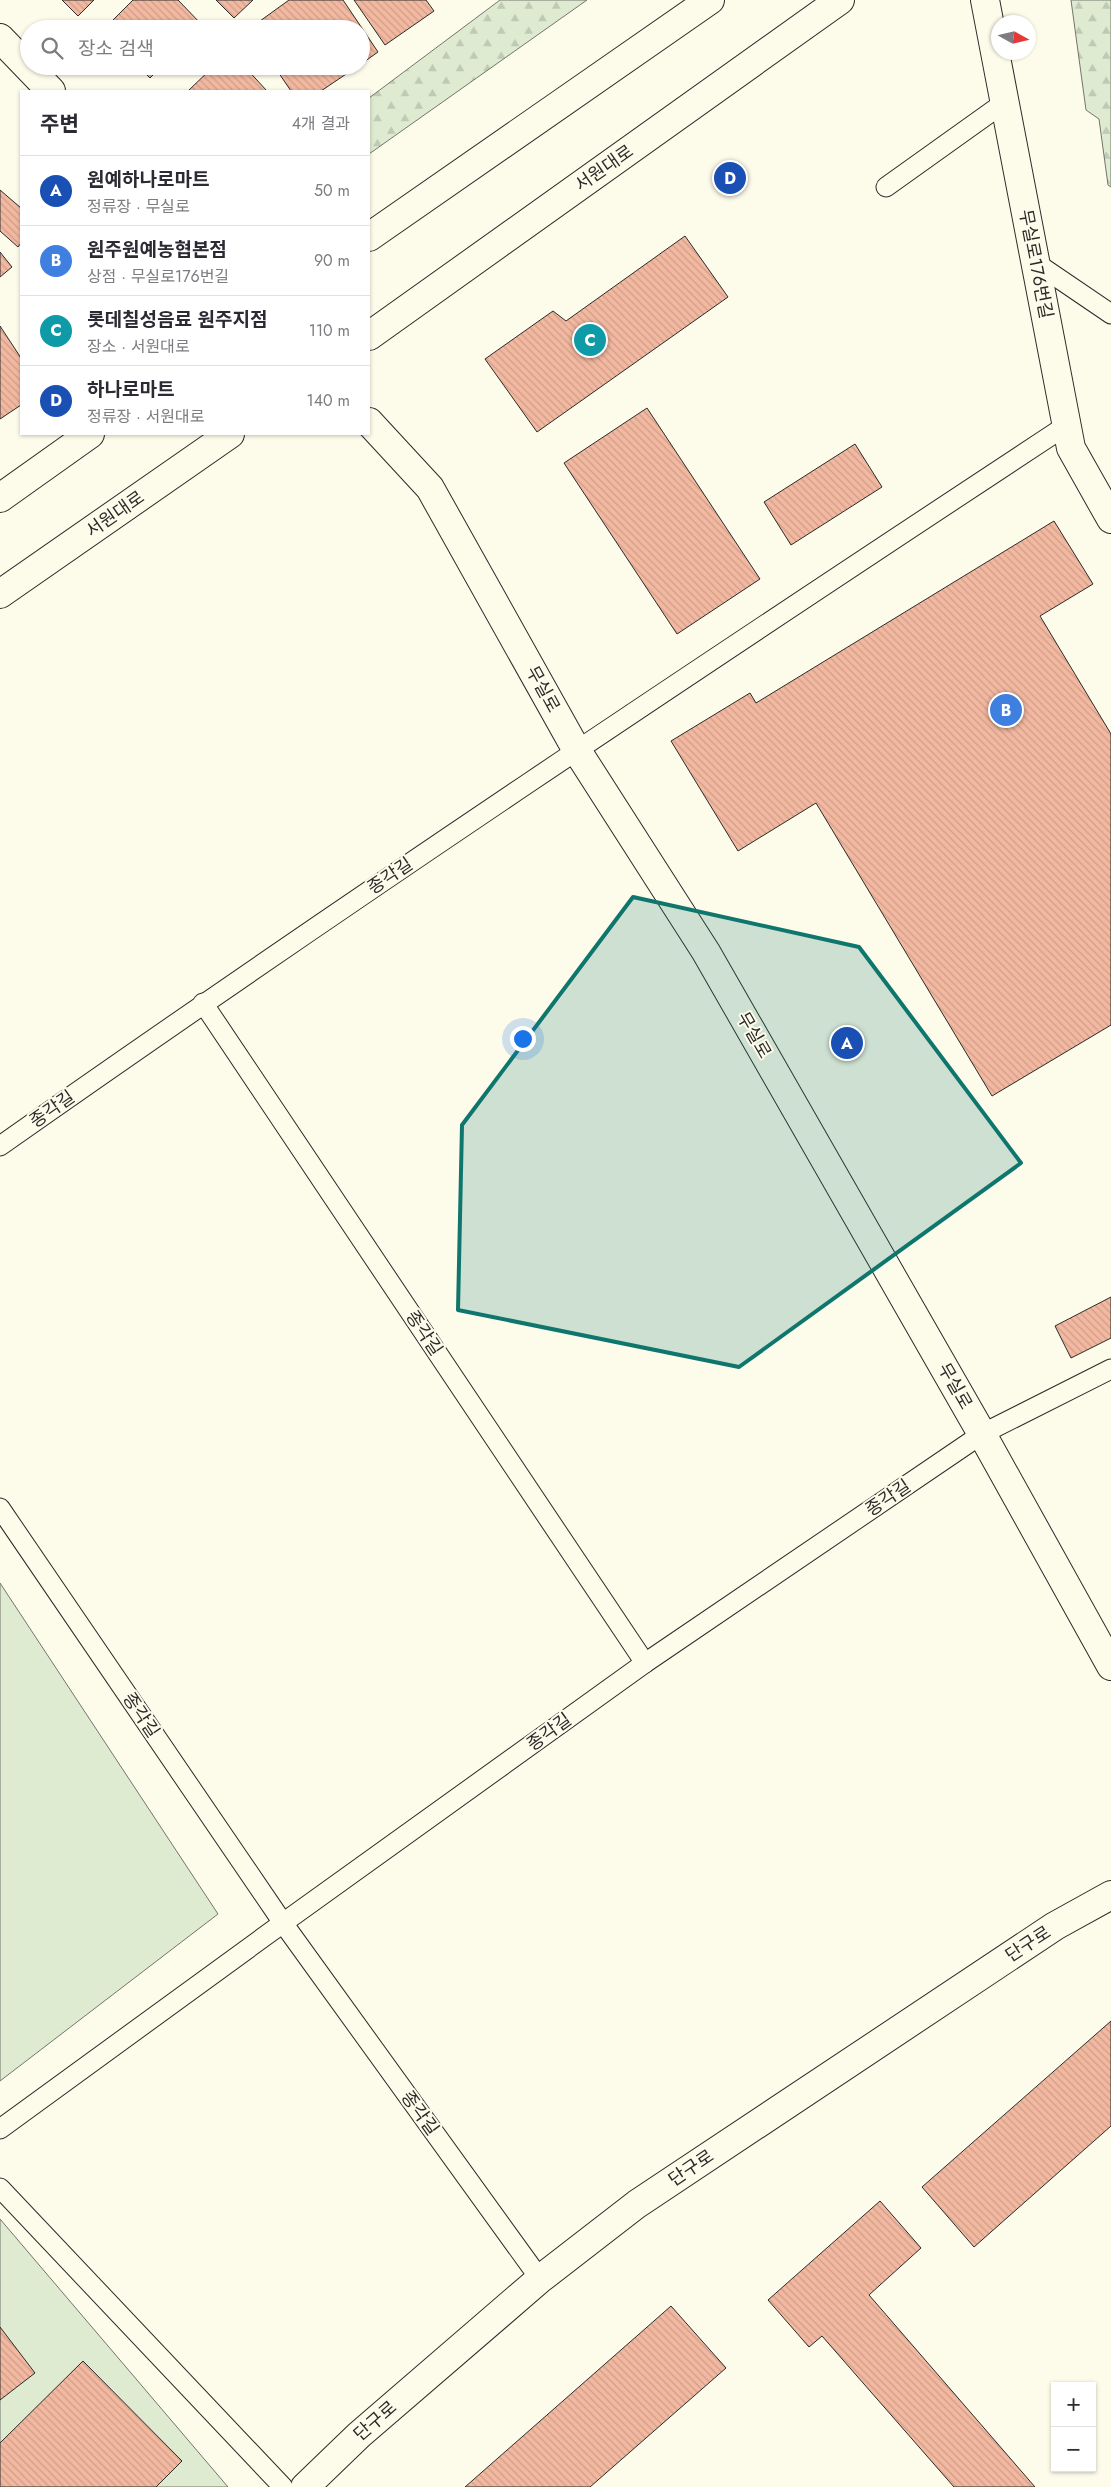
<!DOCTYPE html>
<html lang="ko">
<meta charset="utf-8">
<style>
:root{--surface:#fff;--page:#f2f2f3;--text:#2b2b33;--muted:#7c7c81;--line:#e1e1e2;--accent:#0f766e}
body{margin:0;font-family:Jost,"Noto Sans KR",sans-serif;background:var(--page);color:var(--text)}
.controls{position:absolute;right:15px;bottom:15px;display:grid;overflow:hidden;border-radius:0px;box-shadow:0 1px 4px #0004}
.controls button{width:45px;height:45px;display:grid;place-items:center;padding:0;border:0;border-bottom:1px solid var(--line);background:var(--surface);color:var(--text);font:25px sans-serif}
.compass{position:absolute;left:991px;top:15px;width:45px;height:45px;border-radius:50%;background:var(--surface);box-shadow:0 1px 4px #0004;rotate:98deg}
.you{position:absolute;left:522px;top:1038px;width:18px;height:18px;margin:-12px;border:4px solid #fff;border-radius:50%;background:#1a73e8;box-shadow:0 0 0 8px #1a73e833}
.badge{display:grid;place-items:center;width:32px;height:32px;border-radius:50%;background:var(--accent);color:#fff;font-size:16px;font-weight:700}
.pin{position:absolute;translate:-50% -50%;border:2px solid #fff;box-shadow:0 1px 5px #0006}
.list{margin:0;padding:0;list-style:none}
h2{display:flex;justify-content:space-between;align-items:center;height:65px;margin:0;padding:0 20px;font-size:21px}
h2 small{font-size:16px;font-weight:400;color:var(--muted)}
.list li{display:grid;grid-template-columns:32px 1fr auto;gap:15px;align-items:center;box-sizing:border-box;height:70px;padding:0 20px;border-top:1px solid var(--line)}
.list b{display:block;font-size:19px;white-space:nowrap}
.list p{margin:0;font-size:16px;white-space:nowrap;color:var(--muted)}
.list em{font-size:16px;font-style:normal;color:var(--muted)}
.icon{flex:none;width:28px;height:28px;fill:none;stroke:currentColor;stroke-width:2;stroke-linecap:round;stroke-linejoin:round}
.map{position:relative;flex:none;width:1111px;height:2487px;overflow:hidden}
.search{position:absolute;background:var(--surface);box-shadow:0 1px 4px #0004;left:20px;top:20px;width:350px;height:55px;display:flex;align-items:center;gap:12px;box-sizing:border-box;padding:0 18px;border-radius:28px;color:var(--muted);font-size:19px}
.panel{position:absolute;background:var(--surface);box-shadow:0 1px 4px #0004;left:20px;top:90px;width:350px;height:345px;border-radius:0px}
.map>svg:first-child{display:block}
.forest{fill:url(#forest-firs);stroke:#74746e}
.garden{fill:#deebd1;stroke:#74746e}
.building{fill:url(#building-back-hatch);stroke:#2b2b2b}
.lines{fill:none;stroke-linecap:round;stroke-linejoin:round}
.lane-casing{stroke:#2b2b2b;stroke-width:21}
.street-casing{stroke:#2b2b2b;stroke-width:30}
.secondary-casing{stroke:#2b2b2b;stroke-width:30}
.lane{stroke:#fdfbea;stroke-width:19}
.street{stroke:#fdfbea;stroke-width:28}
.secondary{stroke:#fdfbea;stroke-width:28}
.marked{fill:#0f766e;fill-opacity:0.2;stroke:#0f766e;stroke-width:4;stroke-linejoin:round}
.labels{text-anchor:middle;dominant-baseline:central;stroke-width:4;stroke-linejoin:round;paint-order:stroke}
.street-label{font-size:18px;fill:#2b2b2b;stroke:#fdfbea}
</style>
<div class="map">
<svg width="1111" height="2487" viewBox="0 0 1111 2487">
<defs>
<pattern id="forest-firs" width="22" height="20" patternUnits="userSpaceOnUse" patternTransform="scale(1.25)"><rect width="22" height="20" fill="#deebd1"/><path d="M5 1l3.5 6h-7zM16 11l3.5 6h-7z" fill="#bfcab4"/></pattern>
<pattern id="building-back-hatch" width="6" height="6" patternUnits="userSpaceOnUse" patternTransform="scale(1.25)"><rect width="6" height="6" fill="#f2b8a0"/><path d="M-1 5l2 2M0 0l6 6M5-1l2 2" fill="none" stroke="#d09e8a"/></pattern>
</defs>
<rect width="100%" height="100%" fill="#fdfbea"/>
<!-- forest -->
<g class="forest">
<polygon points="500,0 587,0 369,154 369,98"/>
<polygon points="1071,0 1111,0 1111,187 1108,185 1099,119 1086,110"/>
</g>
<!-- garden -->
<g class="garden">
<polygon points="0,1583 218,1914 0,2081"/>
<polygon points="0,2219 228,2487 0,2487"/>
</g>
<!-- building -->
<g class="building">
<polygon points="62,0 94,0 78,16"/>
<polygon points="133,0 178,0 204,27 202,29 104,29"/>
<polygon points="216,0 253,0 234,18"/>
<polygon points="289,0 343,0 378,52 361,64 361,29 249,29"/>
<polygon points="354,0 426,0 434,11 385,45"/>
<polygon points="138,66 162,66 150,78"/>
<polygon points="214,66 244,66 267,91 188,91"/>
<polygon points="274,66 358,66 321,91 291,91"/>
<polygon points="0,190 21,208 21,243 18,247 0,231"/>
<polygon points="685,236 728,297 537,432 485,359 553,311 566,321"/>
<polygon points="0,252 12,267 0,277"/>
<polygon points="0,326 21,358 21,405 0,419"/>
<polygon points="647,408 760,579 677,634 564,463"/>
<polygon points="855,444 882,487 791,545 764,502"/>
<polygon points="1054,521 1093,584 1040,616 1111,734 1111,1025 992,1096 816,803 738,851 671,741 750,693 756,703"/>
<polygon points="1111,1297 1111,1338 1071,1358 1055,1326"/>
<polygon points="1111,2021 1111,2126 974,2247 922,2187"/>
<polygon points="880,2201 921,2248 869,2295 1035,2487 954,2487 822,2336 809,2347 768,2300"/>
<polygon points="671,2306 726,2368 590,2487 465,2487"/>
<polygon points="0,2327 35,2373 0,2400"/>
<polygon points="83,2361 182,2461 156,2487 0,2487 0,2443"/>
</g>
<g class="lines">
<!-- lane casing -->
<g class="lane-casing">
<g id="lane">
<polyline points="886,187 1005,102"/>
<polyline points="1036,263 1111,314"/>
<polyline points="203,1003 645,1663"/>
<path d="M 0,1146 C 351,899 709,661 1067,425"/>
<polyline points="0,1508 283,1923 540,2279"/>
<polyline points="0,2129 283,1923 645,1663 982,1434 1111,1369"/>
<polyline points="0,2188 283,2487"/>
</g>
</g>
<!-- street casing -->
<g class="street-casing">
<polyline id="street" points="985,0 1071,448 1111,519"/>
</g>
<!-- secondary casing -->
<g class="secondary-casing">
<g id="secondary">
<polyline points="0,38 51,91"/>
<polyline points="369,237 710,0"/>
<polyline points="369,336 840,0"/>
<polyline points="369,422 430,488 576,749 706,952 982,1434 1111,1666"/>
<polyline points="0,498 90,434"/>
<polyline points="0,594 230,434"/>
<polyline points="305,2487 359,2435 540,2279 637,2204 1055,1926 1111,1895"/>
</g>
</g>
<!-- lane -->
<use href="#lane" class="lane"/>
<!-- street -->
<use href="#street" class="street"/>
<!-- secondary -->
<use href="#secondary" class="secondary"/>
</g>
<!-- marked area -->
<path class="marked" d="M 633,897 L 859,947 L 1021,1163 L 739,1367 L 458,1310 L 462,1125 Z"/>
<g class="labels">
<!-- street labels -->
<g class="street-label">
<text transform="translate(604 168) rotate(-35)">서원대로</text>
<text transform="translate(1036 264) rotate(79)">무실로176번길</text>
<text transform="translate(115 514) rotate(-35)">서원대로</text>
<text transform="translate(543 689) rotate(61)">무실로</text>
<text transform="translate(390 876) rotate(-34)">종각길</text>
<text transform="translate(754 1035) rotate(60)">무실로</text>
<text transform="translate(52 1109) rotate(-35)">종각길</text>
<text transform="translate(424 1333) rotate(56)">종각길</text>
<text transform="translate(955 1386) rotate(60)">무실로</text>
<text transform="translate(888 1498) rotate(-34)">종각길</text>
<text transform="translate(141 1715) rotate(56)">종각길</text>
<text transform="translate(549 1732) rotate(-36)">종각길</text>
<text transform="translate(1028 1944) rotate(-33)">단구로</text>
<text transform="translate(420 2113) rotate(54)">종각길</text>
<text transform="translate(691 2168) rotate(-34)">단구로</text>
<text transform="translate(375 2421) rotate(-41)">단구로</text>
</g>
</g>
</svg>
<div class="controls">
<button>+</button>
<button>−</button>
</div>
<svg class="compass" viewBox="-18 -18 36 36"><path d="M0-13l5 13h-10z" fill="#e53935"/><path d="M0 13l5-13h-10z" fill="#7c7c81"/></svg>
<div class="you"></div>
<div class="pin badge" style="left:847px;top:1043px;background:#1a4fb4">A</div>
<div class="pin badge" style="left:1006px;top:710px;background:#3f7fe0">B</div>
<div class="pin badge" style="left:590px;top:340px;background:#0f9aa8">C</div>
<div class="pin badge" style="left:730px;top:178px;background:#1a4fb4">D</div>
<div class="search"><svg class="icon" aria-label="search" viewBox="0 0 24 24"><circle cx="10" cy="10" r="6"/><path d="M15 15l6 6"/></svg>장소 검색</div>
<section class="panel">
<h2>주변<small>4개 결과</small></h2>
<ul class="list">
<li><span class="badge" style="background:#1a4fb4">A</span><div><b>원예하나로마트</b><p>정류장 · 무실로</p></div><em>50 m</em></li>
<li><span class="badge" style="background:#3f7fe0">B</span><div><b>원주원예농협본점</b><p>상점 · 무실로176번길</p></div><em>90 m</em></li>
<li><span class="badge" style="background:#0f9aa8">C</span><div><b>롯데칠성음료 원주지점</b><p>장소 · 서원대로</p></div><em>110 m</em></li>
<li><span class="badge" style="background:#1a4fb4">D</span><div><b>하나로마트</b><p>정류장 · 서원대로</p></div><em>140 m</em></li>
</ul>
</section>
</div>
